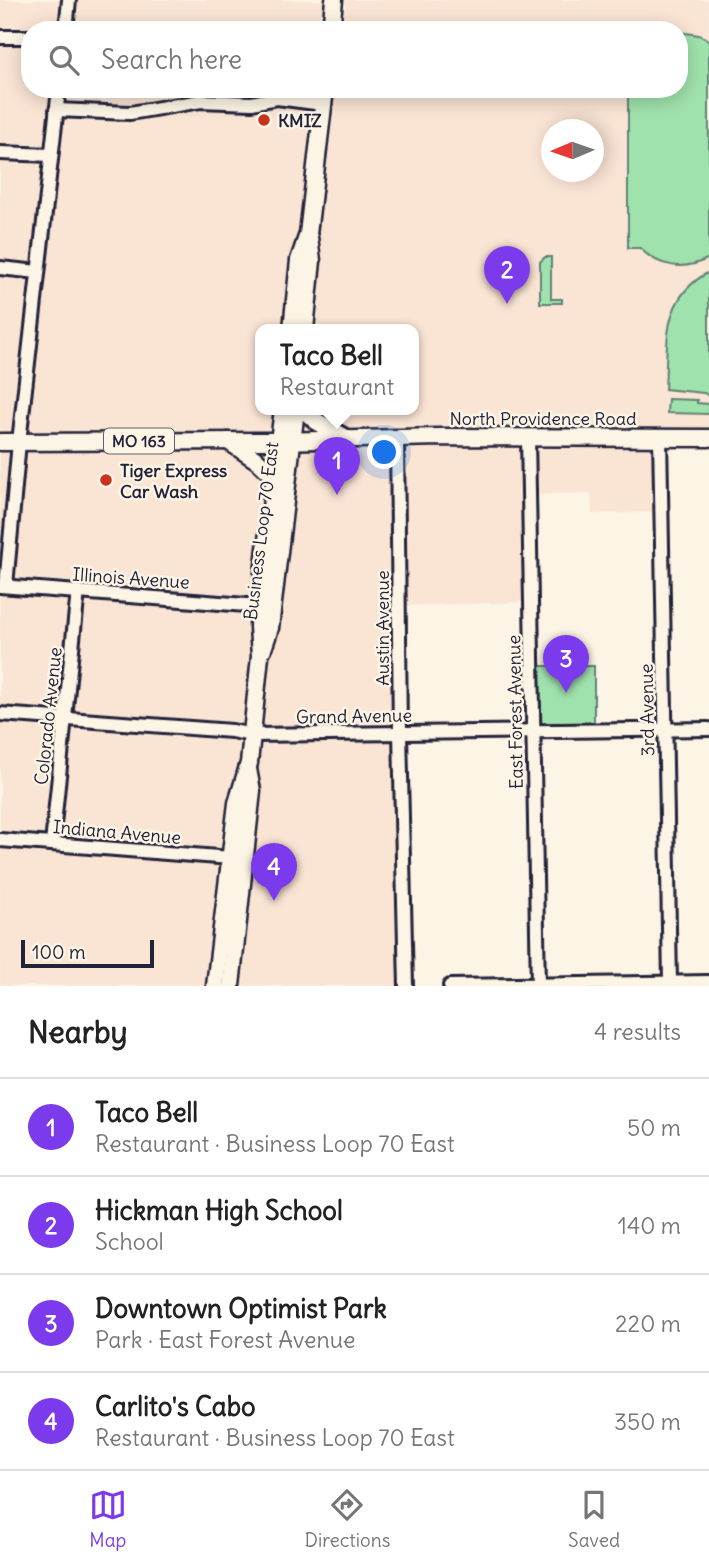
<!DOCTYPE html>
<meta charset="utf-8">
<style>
:root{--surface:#fff;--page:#f6f6f6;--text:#222;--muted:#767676;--line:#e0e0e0;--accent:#7c3aed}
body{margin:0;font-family:Delius,sans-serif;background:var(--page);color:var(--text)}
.compass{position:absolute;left:541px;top:119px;width:63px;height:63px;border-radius:50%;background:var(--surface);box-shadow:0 4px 18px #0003;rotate:268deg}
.scale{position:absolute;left:21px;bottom:18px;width:133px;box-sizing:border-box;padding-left:7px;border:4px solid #22223b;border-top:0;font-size:19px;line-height:24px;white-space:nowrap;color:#22223b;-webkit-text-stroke:5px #fcf5e5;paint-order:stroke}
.you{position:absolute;left:385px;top:453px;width:24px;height:24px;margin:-18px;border:5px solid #fff;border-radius:50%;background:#1a73e8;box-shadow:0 0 0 10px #1a73e833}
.badge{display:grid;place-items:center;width:46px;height:46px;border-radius:50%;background:var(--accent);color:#fff;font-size:23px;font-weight:700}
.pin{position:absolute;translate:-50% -58px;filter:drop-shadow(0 2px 4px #0008)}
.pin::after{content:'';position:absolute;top:37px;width:24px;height:21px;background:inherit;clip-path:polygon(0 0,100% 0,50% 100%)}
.popup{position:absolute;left:255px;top:324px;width:164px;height:91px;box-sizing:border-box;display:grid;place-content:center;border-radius:14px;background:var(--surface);filter:drop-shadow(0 2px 5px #0005);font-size:23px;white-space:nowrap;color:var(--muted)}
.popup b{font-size:26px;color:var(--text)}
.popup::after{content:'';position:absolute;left:50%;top:100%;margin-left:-14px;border:14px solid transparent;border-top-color:var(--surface)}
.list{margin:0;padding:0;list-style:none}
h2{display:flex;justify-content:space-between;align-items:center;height:91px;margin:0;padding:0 28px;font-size:30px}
h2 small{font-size:23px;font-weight:400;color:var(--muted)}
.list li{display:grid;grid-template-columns:46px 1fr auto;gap:21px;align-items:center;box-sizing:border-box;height:98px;padding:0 28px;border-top:2px solid var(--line)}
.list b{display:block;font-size:26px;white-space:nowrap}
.list p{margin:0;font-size:23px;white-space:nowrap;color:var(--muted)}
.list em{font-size:23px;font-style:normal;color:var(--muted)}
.icon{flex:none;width:38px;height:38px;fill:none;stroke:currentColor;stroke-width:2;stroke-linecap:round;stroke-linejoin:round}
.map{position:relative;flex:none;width:709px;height:986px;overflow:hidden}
.search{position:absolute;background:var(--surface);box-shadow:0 4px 18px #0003;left:21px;right:21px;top:21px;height:77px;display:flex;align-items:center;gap:18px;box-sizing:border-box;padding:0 24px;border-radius:28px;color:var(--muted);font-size:26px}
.sheet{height:483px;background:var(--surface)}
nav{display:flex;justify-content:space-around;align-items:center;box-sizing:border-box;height:98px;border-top:2px solid var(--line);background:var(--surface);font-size:19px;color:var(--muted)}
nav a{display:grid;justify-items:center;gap:4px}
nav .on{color:var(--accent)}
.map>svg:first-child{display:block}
.built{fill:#fae4d4;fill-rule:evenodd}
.green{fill:#a0e2ad;stroke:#618274;stroke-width:2}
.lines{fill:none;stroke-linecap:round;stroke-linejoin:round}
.minor-casing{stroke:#22223b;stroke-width:18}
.major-casing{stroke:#22223b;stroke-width:21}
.minor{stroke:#fcf5e5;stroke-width:12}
.major{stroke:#fcf5e5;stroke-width:16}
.poi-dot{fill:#c8321e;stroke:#fcf5e5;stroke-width:2.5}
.labels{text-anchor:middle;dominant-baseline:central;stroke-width:5;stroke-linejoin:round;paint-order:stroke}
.shield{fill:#fcf5e5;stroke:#63616e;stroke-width:2}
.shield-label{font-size:16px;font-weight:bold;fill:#22223b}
.poi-label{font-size:18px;font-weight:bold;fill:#22223b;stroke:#fcf5e5;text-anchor:start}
.street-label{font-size:18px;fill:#22223b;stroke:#fcf5e5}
</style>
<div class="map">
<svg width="709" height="986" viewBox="0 0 709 986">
<rect width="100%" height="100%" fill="#fcf5e5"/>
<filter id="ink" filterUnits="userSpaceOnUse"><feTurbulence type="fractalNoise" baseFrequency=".0143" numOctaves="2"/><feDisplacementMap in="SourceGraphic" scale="14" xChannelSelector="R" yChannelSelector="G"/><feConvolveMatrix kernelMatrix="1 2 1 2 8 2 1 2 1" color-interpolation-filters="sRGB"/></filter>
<g filter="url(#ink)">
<!-- built -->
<path class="built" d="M 0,0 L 334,0 L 331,30 L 30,30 L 30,89 L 324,89 L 298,329 L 260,329 L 260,409 L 414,409 L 414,329 L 301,329 L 334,89 L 679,89 L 679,30 L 342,30 L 346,0 L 709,0 L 709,439 L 662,439 L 663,512 L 592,514 L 591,493 L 528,495 L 530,602 L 401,606 L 406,986 L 0,986 ZM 552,130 L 594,130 L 594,172 L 552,172 Z"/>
<!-- green -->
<g class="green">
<path d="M 679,32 L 699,35 L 709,40 L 709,258 C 685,271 659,268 640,248 L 628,248 L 628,89 L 679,89 Z"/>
<polygon points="545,257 551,257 551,299 562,299 562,303 540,303 540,262"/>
<path d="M 709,272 L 709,396 L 704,393 L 665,389 C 668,341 661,298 709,272 Z"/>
<polygon points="668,399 697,400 697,403 709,404 709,414 667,413"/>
<polygon points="538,666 594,666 594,723 542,724 539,721"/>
</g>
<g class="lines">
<!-- minor casing -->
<g class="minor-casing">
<g id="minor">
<polyline points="66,30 69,0"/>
<polyline points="0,37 30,37"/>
<polyline points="56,110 130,113 201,101 252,103 277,98 323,104"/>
<polyline points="0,153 51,155"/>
<polyline points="0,268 38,272"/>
<polyline points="528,437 538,986"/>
<polyline points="660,437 670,982"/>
<polyline points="397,438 400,733 406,986"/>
<polyline points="0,586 259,606"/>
<polyline points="6,586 19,442 59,89"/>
<polyline points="0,714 232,731 252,735 709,729"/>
<polyline points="0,840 231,858"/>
<polyline points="52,844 78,591"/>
<polyline points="450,986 709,982"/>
</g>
</g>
<!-- major casing -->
<g class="major-casing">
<g id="major">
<polyline points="331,30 334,0"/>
<polyline points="292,329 299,260 308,234 325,89"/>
<polyline points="305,329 312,261 309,237"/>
<polyline points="303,409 316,421 346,438"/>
<polyline points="228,441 258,461 274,476"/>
<polyline points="0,442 279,441 440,437 709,438"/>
<polyline points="263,649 270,628 296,409"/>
<polyline points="215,986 237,803 249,763 260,656 258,627 259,606 283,409"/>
<polyline points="231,986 252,791 248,769"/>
</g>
</g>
<!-- minor -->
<use href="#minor" class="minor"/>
<!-- major -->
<use href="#major" class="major"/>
</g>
</g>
<!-- markers -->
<g class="poi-dot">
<circle cx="264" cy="120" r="7"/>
<circle cx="106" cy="480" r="7"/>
</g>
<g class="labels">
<!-- shield labels -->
<rect class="shield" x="104" y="428.5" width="70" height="25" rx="5"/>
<g class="shield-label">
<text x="139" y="441">MO 163</text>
</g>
<!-- poi labels -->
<g class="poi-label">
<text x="278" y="120">KMIZ</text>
<text x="120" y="470">Tiger Express<tspan x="120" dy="21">Car Wash</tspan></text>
</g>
<!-- street labels -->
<g class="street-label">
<text x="543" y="418">North Providence Road</text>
<text transform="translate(261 531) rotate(-83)">Business Loop 70 East</text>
<text transform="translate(131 578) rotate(4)">Illinois Avenue</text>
<text transform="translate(382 628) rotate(-90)">Austin Avenue</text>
<text transform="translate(647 710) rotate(-91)">3rd Avenue</text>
<text transform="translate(515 712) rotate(-91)">East Forest Avenue</text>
<text transform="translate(48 716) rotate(-84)">Colorado Avenue</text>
<text transform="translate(354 716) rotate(-1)">Grand Avenue</text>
<text transform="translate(117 832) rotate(5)">Indiana Avenue</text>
</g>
</g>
</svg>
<svg class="compass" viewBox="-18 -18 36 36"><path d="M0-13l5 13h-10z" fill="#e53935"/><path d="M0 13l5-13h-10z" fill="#767676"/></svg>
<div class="scale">100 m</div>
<div class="you"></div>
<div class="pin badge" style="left:337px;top:495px">1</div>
<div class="popup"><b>Taco Bell</b>Restaurant</div>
<div class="pin badge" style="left:507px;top:304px">2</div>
<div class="pin badge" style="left:566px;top:693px">3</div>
<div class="pin badge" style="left:274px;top:901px">4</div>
<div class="search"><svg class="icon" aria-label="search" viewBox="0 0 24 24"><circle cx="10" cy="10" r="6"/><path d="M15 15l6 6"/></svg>Search here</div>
</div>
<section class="sheet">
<h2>Nearby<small>4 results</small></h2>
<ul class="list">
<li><span class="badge">1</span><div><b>Taco Bell</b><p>Restaurant · Business Loop 70 East</p></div><em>50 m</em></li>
<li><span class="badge">2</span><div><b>Hickman High School</b><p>School</p></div><em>140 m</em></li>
<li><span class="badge">3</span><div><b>Downtown Optimist Park</b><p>Park · East Forest Avenue</p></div><em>220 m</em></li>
<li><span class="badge">4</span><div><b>Carlito's Cabo</b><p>Restaurant · Business Loop 70 East</p></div><em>350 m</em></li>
</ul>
</section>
<nav>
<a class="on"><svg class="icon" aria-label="map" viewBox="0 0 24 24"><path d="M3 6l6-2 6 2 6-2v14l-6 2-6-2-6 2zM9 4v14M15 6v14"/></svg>Map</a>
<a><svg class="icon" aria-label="directions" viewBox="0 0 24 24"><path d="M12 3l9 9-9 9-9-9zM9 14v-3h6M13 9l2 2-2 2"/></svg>Directions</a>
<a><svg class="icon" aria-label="saved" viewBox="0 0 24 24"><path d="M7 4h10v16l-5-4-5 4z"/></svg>Saved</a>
</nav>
